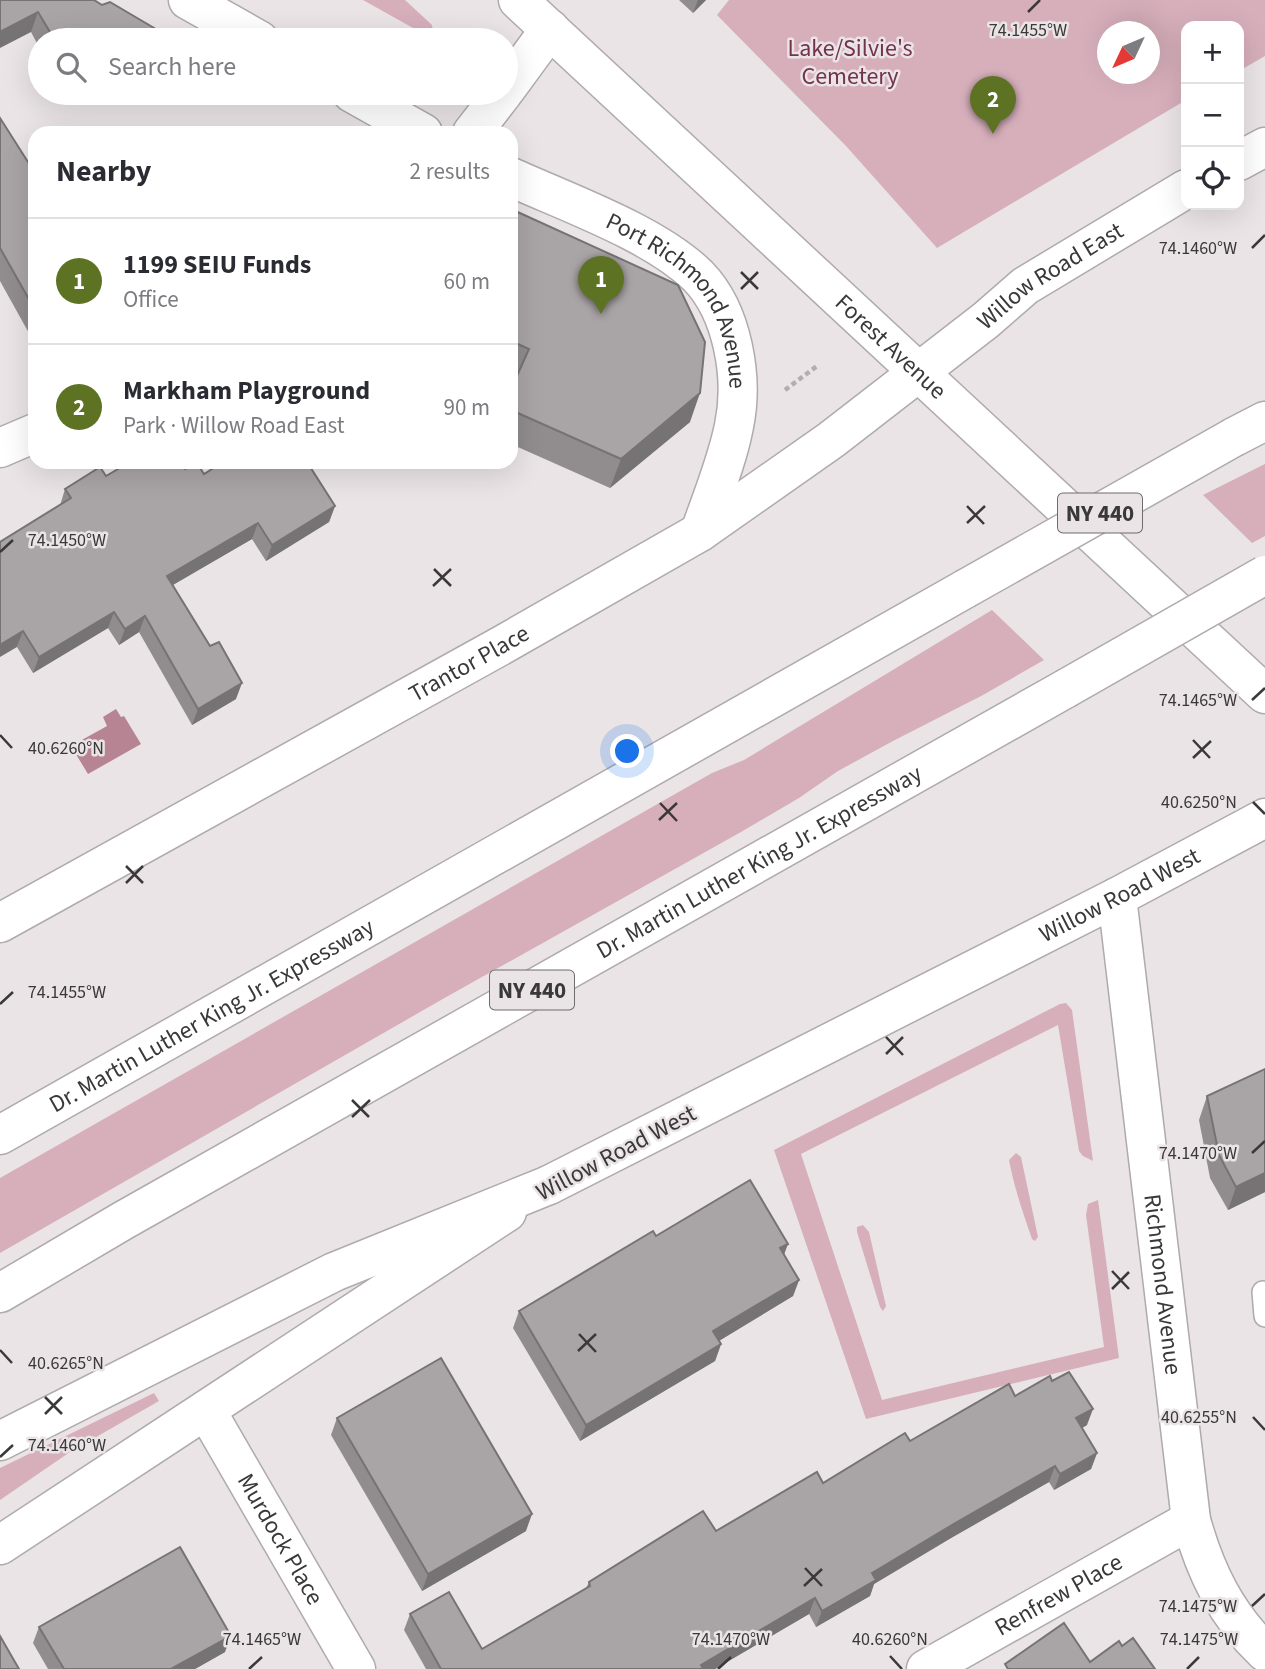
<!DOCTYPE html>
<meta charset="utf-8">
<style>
:root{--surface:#fff;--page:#f2f2f3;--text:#2b2b33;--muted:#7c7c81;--line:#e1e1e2;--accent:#5d7323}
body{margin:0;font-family:"Source Sans 3",sans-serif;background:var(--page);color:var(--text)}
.controls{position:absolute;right:21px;top:21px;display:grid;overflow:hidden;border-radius:14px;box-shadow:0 7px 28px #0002}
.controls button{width:63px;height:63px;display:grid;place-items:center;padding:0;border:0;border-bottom:2px solid var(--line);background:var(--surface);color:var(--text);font:35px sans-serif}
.compass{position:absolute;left:1097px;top:21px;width:63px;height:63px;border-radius:50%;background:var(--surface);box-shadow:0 7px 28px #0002;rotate:226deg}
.you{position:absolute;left:628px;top:752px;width:24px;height:24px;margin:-18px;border:5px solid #fff;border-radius:50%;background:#1a73e8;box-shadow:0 0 0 10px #1a73e833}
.badge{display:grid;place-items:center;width:46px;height:46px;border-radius:50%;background:var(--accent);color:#fff;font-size:23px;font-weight:700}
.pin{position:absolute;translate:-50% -58px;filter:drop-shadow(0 2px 4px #0008)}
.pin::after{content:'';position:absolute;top:37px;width:24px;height:21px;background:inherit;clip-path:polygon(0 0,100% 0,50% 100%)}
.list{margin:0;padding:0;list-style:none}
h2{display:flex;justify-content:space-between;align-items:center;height:91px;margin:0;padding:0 28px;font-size:30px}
h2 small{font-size:23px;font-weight:400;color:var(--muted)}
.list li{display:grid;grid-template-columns:46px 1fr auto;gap:21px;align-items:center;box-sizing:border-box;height:126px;padding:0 28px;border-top:2px solid var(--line)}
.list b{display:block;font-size:26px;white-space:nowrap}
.list p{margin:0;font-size:23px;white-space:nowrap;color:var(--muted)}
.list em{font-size:23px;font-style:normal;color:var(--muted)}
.icon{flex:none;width:38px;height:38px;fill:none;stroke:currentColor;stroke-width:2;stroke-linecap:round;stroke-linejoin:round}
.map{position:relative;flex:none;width:1265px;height:1669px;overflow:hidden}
.search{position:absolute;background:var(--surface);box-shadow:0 7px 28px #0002;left:28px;top:28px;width:490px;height:77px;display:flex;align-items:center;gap:18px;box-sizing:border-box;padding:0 24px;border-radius:38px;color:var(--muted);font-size:26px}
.panel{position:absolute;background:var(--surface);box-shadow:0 7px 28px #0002;left:28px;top:126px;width:490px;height:343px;border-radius:21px}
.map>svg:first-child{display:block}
.green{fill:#d6afbb;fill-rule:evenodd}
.water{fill:#b78494}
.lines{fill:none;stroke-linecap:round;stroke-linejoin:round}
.service-casing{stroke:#afaaab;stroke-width:24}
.minor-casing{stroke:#afaaab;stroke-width:41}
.tertiary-casing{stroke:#afaaab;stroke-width:41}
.secondary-casing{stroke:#afaaab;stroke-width:41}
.motorway-casing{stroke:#afaaab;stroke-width:41}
.path{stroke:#b2adaf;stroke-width:4.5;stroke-dasharray:5 3.5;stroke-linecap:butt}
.service{stroke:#fff;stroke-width:21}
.minor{stroke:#fff;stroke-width:38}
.tertiary{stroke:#fff;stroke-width:38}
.secondary{stroke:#fff;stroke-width:38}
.motorway{stroke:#fff;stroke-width:38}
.motorway-bridge-casing{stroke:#afaaab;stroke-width:41;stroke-linecap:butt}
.motorway-bridge{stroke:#fff;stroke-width:38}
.wall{fill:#918d8f}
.shaded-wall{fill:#767374}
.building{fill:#a9a4a6;stroke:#767374;stroke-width:2}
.ticks{fill:none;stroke:#3a3839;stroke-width:2.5}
.labels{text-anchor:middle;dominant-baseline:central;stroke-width:5;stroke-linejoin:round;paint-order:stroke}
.shield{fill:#eae4e6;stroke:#6f6c6d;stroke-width:2}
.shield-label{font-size:23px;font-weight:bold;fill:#3a3839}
.park-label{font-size:24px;fill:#74324c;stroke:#eae4e6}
.street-label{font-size:24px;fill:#3a3839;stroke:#eae4e6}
.ticks-label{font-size:18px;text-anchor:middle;fill:#3a3839;stroke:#eae4e6;stroke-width:5;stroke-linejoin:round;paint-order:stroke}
</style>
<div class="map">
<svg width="1265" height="1669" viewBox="0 0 1265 1669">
<rect width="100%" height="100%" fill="#eae4e6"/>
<!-- green -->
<g class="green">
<polygon points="363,0 405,0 432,25 433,32 429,35 422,33"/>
<path d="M 729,0 L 1265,0 L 1265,56 L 1239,71 L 1239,26 L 1186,26 L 1186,100 L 937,248 L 846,146 L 717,15 ZM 1108,32 L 1150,32 L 1150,74 L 1108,74 Z"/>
<polygon points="1265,464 1265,536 1252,543 1203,495"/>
<polygon points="992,610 1044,660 983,695 893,741 838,771 799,798 741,832 441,1000 0,1253 0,1178 712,773 744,760"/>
<polygon points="1066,1003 1072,1010 1093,1161 1083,1156 1079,1151 1058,1025 801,1154 882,1400 1104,1347 1086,1215 1088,1204 1098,1200 1119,1358 866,1419 774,1150 1060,1004"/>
<path d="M 1016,1153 L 1021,1157 L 1038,1237 L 1035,1241 L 1032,1239 C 1023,1213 1014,1187 1009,1160 Z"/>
<polygon points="863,1225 869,1232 886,1306 883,1311 880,1307 857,1232 857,1227"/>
<polygon points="154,1393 159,1401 70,1452 0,1500 0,1468"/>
</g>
<!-- water -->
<polygon class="water" points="116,709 121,717 124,716 141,744 88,774 71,746 107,726 103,717"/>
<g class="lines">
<!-- service casing -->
<g class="service-casing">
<polyline id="service" points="1263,1292 1265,1316"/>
</g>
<!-- minor casing -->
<g class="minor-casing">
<g id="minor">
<polyline points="506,89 550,29"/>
<polyline points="472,133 503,93"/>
<polyline points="0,448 35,433"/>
<path id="s1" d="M 1117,897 L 1191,1520 C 1205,1571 1226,1615 1265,1652"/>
<path id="s2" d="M 206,1410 L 356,1669"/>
<polyline points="0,1545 507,1212"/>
<path id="s3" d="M 926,1669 L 1191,1520"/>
</g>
</g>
<!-- tertiary casing -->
<g class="tertiary-casing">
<g id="tertiary">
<polyline points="188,0 259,40"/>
<polyline points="352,93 423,133"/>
<path id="s4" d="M 511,177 C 568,203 654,233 698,276 C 733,312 744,378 734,426 C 727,462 712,497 700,532"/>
</g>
</g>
<!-- secondary casing -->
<g class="secondary-casing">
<g id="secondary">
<path id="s5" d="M 518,0 L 1265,694"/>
<polyline points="1239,161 1265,147"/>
<path id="s6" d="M 0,923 L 504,644 L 700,532 L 831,440 L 986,320 L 1025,286 L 1186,189"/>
<path id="s7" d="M 549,1185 L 1117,897 L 1265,818"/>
</g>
</g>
<!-- motorway casing -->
<g class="motorway-casing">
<g id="motorway">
<polyline points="1234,437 1265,421"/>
<path id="s8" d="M 0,1135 L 965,589"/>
<path id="s9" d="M 0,1293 L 124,1220 L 1065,689"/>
<polyline points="0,1441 334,1272 549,1185"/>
</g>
</g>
<!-- path -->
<g class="path">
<polyline points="785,390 817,366"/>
<polyline points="93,468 106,462"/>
</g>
<!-- service -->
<use href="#service" class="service"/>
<!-- minor -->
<use href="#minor" class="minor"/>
<!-- tertiary -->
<use href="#tertiary" class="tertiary"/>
<!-- secondary -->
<use href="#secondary" class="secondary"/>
<!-- motorway -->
<use href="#motorway" class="motorway"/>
<!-- motorway-bridge casing -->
<g class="motorway-bridge-casing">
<g id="motorway-bridge">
<polyline points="965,589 1234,437"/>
<polyline points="1065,689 1265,575"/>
</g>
</g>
<!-- motorway-bridge -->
<use href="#motorway-bridge" class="motorway-bridge"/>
</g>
<!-- wall -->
<g class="wall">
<polygon points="0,0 102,5 171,38 171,40 40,40 40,49 31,32"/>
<polygon points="679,0 706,0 693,13"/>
<polygon points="0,118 35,173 35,332 30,335 0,281"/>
<polygon points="511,209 690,422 610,488 511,444 511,389 516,377 511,375"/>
<polygon points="185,469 335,506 329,522 266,561 252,539 172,585 236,699 192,725 139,632 119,645 108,628 33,673 17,647 65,489 106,476"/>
<polygon points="1207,1096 1265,1192 1228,1210 1210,1178 1199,1120"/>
<polygon points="656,1236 784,1254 799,1280 793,1296 719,1341 721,1344 715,1361 580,1441 513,1328 519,1311"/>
<polygon points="1052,1381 1087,1425 1082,1428 1097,1453 1091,1469 1054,1490 1049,1482 951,1538 874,1584 870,1596 816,1627 809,1614 715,1669 426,1669 404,1630 410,1614 482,1649 586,1588 589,1582 716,1531 823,1483 910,1441"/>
<polygon points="337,1418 526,1531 422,1591 331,1435"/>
<polygon points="39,1627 225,1652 195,1669 48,1669 33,1643"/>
</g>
<!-- shaded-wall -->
<g class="shaded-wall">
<polygon points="698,0 706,0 693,13"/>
<polygon points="38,12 31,32 0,48 0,32"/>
<polygon points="35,322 35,332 30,335"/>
<polygon points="700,393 690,422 610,488 621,459"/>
<polygon points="335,506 329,522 266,561 272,545"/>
<polygon points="258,523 252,539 161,592 167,576"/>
<polygon points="114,612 108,628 33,673 39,657"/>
<polygon points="145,616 139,632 119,645 125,629"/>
<polygon points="23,631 17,647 0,657 0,645"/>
<polygon points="242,683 236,699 192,725 198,709"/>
<polygon points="1265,1173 1265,1192 1228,1210 1236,1187"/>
<polygon points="788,1244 782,1260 780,1248"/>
<polygon points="799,1280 793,1296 707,1348 713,1331"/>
<polygon points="721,1344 715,1361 580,1441 586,1425"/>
<polygon points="1093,1409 1087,1425 1070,1435 1076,1418"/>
<polygon points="1097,1453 1091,1469 1054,1490 1060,1474"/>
<polygon points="1055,1466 1049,1482 951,1538 874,1584 870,1596 816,1627 822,1611 872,1573 957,1522"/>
<polygon points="532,1514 526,1531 422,1591 428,1574"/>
<polygon points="815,1598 809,1614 715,1669 699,1669 701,1665"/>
<polygon points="231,1636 225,1652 195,1669 171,1669"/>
</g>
<!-- building -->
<g class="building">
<polygon points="0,0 94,0 102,5 110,2 171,38 168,40 61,40 50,32 38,12 0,32"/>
<polygon points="0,118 35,173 35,217 32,219 35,223 35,310 0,248"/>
<polygon points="511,209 678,285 705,342 700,393 621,459 511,410 511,389 529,349 511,341"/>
<polygon points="130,462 180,462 185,469 197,463 204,474 223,462 307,462 335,506 272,545 258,523 167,576 210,646 219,642 242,683 198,709 145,616 125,629 114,612 39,657 23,631 0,645 0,542 71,498 65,489 100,467 106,476"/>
<polygon points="1265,1069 1265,1173 1236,1187 1219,1155 1207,1096"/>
<polygon points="750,1180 788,1244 780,1248 799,1280 713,1331 721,1344 586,1425 519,1311 653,1231 656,1236"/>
<polygon points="441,1358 532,1514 428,1574 337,1418"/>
<polygon points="1069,1372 1093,1409 1076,1418 1097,1453 1060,1474 1055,1466 957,1522 872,1573 876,1580 822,1611 815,1598 701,1665 703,1668 701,1669 441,1669 410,1614 449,1592 482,1649 590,1586 589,1582 703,1511 716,1531 817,1472 823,1483 905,1433 910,1441 1009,1384 1015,1396 1050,1376 1052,1381"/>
<polygon points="180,1547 231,1636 171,1669 64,1669 39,1627"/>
<polygon points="1064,1623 1090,1662 1119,1641 1122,1646 1133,1638 1155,1669 1008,1669 1005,1664"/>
<polygon points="0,1636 19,1669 0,1669"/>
</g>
<!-- ticks -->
<path class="ticks" d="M 1028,12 L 1040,0M 1252,248 L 1265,235M 741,272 L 758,289M 741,289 L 758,272M 967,506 L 984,524M 967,523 L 985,506M 0,552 L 13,540M 434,569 L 451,586M 433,586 L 451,569M 1252,700 L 1265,688M 0,735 L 12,748M 1193,740 L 1210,758M 1193,758 L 1211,741M 1253,802 L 1265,814M 660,803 L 677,821M 659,820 L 677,803M 126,866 L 143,883M 126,883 L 143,866M 0,1004 L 13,992M 886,1037 L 903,1055M 886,1054 L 903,1037M 352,1100 L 369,1117M 352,1117 L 370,1100M 1252,1153 L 1265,1141M 1112,1271 L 1129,1289M 1112,1289 L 1129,1272M 579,1334 L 596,1352M 0,1350 L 12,1363M 578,1351 L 596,1334M 45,1397 L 62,1414M 45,1414 L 62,1397M 1253,1417 L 1265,1430M 0,1457 L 13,1445M 805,1568 L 822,1586M 804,1586 L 822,1569M 1252,1606 L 1265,1594M 890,1656 L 902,1669M 249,1669 L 262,1657M 718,1669 L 731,1657M 1187,1669 L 1199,1657"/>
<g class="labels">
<!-- shield labels -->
<g class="shield">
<rect x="1058" y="493.5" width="84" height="39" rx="5"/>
<rect x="490" y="970.5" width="84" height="39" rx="5"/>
</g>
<g class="shield-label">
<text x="1100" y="513">NY 440</text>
<text x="532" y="990">NY 440</text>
</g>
<!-- park labels -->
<g class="park-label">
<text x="850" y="48">Lake/Silvie's<tspan x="850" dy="28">Cemetery</tspan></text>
</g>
<!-- street labels -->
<g class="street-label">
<text stroke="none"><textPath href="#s6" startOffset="1236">Willow Road East</textPath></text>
<text stroke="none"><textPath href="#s4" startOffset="220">Port Richmond Avenue</textPath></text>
<text stroke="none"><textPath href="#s5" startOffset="509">Forest Avenue</textPath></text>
<text stroke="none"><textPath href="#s6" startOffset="536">Trantor Place</textPath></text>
<text stroke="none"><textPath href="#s9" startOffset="873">Dr. Martin Luther King Jr. Expressway</textPath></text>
<text stroke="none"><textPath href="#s7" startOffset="640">Willow Road West</textPath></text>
<text stroke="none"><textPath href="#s8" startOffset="243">Dr. Martin Luther King Jr. Expressway</textPath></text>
<text transform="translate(616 1153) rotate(-28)">Willow Road West</text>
<text stroke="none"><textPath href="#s1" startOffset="390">Richmond Avenue</textPath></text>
<text stroke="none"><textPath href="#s2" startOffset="149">Murdock Place</textPath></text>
<text stroke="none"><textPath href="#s3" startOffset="152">Renfrew Place</textPath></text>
</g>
</g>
<g class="ticks-label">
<text x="1028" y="36">74.1455°W</text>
<text x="1198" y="254">74.1460°W</text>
<text x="67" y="546">74.1450°W</text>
<text x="1198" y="706">74.1465°W</text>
<text x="66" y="754">40.6260°N</text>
<text x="1199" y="808">40.6250°N</text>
<text x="67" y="998">74.1455°W</text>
<text x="1198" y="1159">74.1470°W</text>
<text x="66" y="1369">40.6265°N</text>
<text x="1199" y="1423">40.6255°N</text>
<text x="67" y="1451">74.1460°W</text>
<text x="1198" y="1612">74.1475°W</text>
<text x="890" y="1645">40.6260°N</text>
<text x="262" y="1645">74.1465°W</text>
<text x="731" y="1645">74.1470°W</text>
<text x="1199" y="1645">74.1475°W</text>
</g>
</svg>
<div class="controls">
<button>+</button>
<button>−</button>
<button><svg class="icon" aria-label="locate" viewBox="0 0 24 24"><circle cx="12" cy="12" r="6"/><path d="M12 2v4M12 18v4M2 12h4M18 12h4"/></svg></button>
</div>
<svg class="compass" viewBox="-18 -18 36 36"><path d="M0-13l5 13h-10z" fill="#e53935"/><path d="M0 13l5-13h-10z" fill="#7c7c81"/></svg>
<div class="you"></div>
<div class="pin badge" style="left:601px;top:314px">1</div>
<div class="pin badge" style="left:993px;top:134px">2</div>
<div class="search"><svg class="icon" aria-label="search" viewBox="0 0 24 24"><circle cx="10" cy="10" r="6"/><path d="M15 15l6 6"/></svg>Search here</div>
<section class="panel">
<h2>Nearby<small>2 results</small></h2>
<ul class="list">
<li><span class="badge">1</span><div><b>1199 SEIU Funds</b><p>Office</p></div><em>60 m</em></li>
<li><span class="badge">2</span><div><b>Markham Playground</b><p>Park · Willow Road East</p></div><em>90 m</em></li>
</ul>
</section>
</div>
